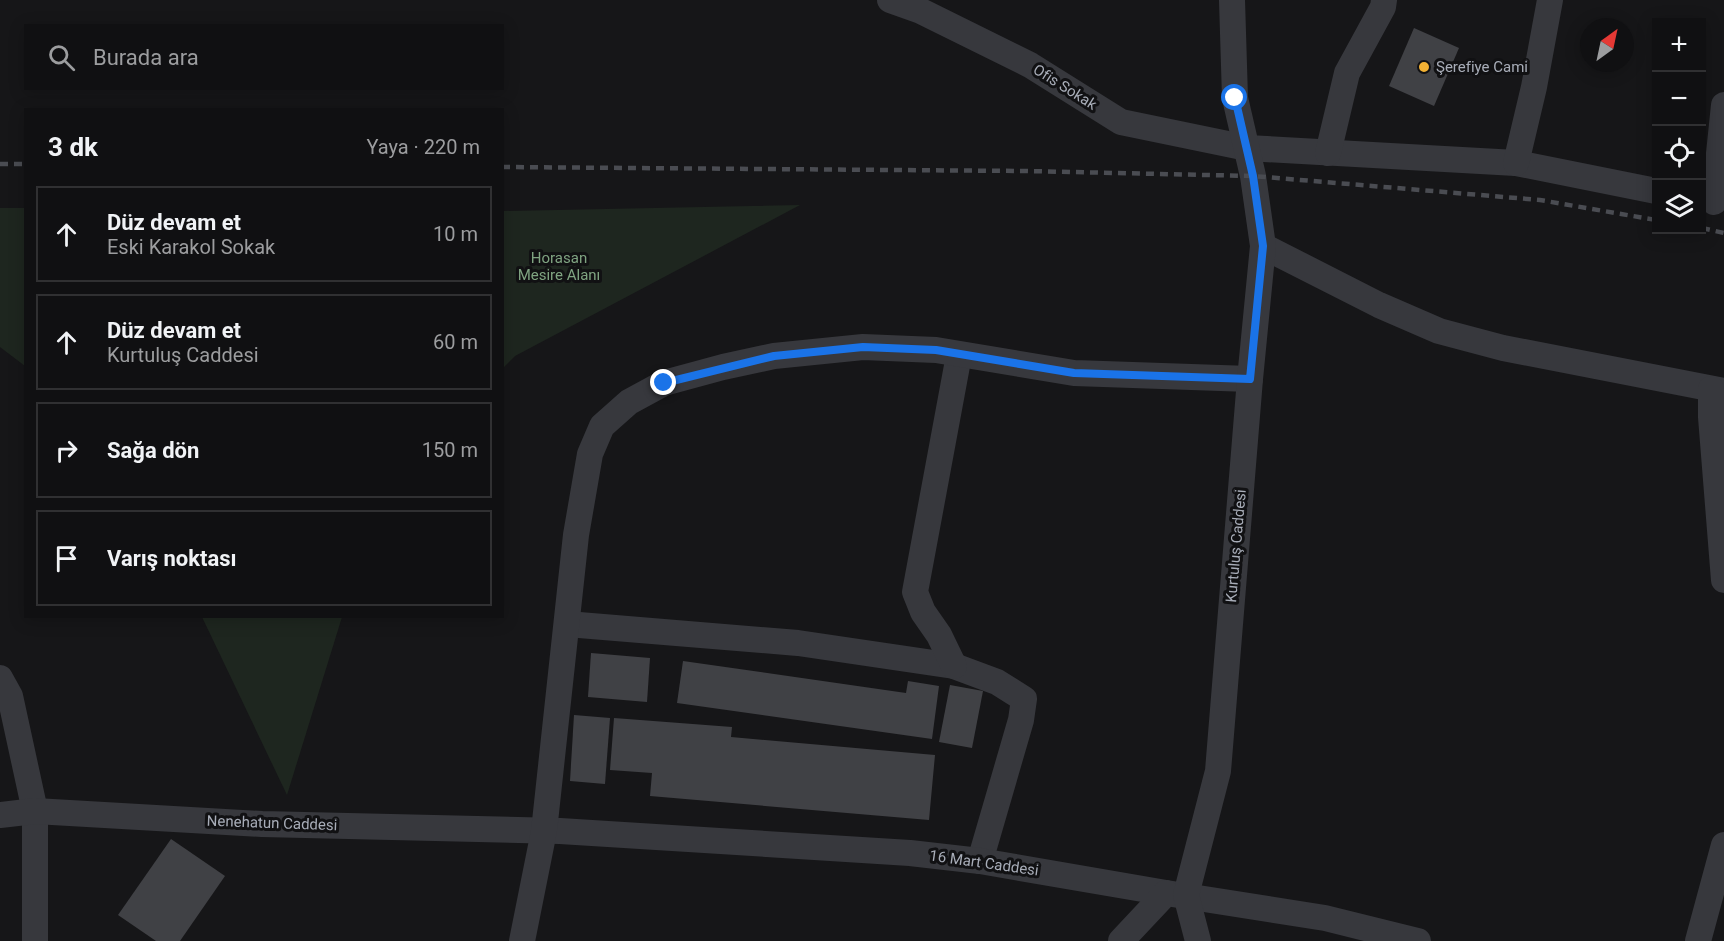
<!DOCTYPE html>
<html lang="tr">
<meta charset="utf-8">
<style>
:root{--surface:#101012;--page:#1e1e20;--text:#f1f3f6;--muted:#9c9d9f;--line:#303032}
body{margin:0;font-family:Roboto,sans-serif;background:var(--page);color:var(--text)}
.controls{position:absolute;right:18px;top:18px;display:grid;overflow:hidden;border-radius:0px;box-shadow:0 3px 15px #0003}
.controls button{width:54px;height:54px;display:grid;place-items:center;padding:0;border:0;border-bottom:2px solid var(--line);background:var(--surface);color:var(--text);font:30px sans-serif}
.compass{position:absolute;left:1580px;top:18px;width:54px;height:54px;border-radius:50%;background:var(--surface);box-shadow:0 3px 15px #0003;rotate:33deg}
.stop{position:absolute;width:18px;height:18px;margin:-14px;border:4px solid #1a73e8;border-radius:50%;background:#fff}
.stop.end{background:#1a73e8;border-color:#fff;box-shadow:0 2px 6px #0008}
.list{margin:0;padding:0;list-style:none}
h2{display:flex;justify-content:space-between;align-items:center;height:78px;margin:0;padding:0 24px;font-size:26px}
h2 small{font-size:20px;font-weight:400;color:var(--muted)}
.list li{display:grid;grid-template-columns:39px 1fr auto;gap:18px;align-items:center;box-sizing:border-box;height:96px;margin:0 12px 12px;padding:0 12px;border:2px solid var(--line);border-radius:0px}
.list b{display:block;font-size:22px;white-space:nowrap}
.list p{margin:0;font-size:20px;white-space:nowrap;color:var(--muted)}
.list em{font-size:20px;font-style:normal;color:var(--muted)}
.icon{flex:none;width:33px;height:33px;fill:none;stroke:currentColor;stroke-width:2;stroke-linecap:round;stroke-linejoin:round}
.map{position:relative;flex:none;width:1724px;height:941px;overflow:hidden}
.search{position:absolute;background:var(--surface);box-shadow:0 3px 15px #0003;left:24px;top:24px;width:480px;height:66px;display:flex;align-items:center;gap:15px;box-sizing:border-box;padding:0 21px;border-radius:0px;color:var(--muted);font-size:22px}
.panel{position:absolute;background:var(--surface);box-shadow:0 3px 15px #0003;left:24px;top:108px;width:480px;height:510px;border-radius:0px}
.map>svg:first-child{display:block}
.green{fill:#1e261f}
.building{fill:#404145}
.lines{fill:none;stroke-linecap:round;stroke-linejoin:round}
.minor{stroke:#37383d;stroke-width:26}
.rail{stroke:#4a4c52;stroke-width:4.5;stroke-dasharray:8 6;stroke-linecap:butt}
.route{stroke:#1a73e8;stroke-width:8}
.poi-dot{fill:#f2b134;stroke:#111113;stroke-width:2}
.labels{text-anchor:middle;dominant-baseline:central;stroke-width:6;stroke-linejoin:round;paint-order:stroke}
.poi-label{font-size:15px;fill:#a8adb8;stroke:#111113;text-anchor:start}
.street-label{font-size:15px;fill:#a8adb8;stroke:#111113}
.park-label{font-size:15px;fill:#7fa381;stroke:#111113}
</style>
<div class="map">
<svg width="1724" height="941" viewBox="0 0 1724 941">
<rect width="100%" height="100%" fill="#161618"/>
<!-- green -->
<g class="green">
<polygon points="800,205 515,356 503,368 503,211"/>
<polygon points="0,208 25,208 25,366 0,347"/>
<polygon points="202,617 342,617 287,795"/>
</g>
<!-- building -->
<g class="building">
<polygon points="1414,28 1459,48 1434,106 1389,86"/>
<polygon points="591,653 650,658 647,702 588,697"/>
<polygon points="683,661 906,693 908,681 939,686 932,739 677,703"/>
<polygon points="950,685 983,691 972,748 939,742"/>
<polygon points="574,715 610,718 605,784 570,781"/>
<polygon points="614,718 732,727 731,737 935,755 929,820 650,796 652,773 610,770"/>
<polygon points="171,839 225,876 180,941 156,941 118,915"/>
</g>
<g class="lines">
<!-- minor -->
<g class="minor">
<polyline points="890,0 921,11 1030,65 1121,122 1247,148 1516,163 1656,191"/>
<polyline points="1328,153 1347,73 1383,7 1384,0"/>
<polyline points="1516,163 1534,87 1550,0"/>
<polyline points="1714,202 1724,105"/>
<polyline points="1263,246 1379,305 1439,331 1503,348 1724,391"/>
<polyline points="1711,389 1711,417 1724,580"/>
<polyline points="567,624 798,643 954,666 997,682 1024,699 1021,720 980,861"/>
<polyline points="954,666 939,635 923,612 915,592 959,355"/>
<polyline points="0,678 10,696 35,811 35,941"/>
<polyline points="0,815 35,811 262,824 560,831 910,853 980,861 1166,893 1325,918 1418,941"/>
<polyline points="522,941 544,831 576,535 590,454 602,426 629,402 664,383 723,367 774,356 863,347 936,350 1074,373 1250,379"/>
<polyline points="1121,941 1166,893"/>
<polyline points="1198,941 1186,895 1218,771 1250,379 1263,246 1253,176 1235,98 1232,0"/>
<polyline points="1698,941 1724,845"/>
</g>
<!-- rail -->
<g class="rail">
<polyline points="0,164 26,164"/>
<polyline points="502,167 1025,171 1253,176 1540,200 1656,220"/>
<polyline points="1702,228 1724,233"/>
</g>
</g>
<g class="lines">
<!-- route -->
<polyline class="route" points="664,383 774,356 863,347 936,350 1074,373 1250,379 1263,246 1253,176 1235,98"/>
</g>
<!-- markers -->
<circle class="poi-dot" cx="1424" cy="67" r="6"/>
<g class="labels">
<!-- poi labels -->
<g class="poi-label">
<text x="1436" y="67">Şerefiye Cami</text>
</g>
<!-- street labels -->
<g class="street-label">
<text transform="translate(1065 87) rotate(32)">Ofis Sokak</text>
<text transform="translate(1236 546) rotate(-85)">Kurtuluş Caddesi</text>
<text transform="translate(272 823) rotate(2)">Nenehatun Caddesi</text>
<text transform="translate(984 863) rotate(8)">16 Mart Caddesi</text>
</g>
<!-- park labels -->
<g class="park-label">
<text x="559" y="258">Horasan<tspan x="559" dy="17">Mesire Alanı</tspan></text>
</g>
</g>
</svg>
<div class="controls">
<button>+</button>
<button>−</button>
<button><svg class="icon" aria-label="locate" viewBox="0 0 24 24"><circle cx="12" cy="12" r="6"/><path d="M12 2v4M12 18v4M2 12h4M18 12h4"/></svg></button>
<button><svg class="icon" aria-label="layers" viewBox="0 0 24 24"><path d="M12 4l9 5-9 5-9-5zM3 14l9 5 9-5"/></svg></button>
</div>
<svg class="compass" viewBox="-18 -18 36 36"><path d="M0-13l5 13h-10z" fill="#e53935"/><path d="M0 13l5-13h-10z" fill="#9c9d9f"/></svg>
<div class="stop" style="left:1235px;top:98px"></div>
<div class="stop end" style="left:664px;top:383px"></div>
<div class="search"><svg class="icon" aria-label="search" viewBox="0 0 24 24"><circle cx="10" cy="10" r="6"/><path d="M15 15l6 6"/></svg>Burada ara</div>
<section class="panel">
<h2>3 dk<small>Yaya · 220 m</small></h2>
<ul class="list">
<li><svg class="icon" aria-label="ahead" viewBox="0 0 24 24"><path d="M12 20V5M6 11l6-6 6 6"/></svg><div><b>Düz devam et</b><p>Eski Karakol Sokak</p></div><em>10 m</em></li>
<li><svg class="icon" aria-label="ahead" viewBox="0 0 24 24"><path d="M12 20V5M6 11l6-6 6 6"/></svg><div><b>Düz devam et</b><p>Kurtuluş Caddesi</p></div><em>60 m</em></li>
<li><svg class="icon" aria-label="right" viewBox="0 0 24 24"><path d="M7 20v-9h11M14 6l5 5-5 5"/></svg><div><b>Sağa dön</b></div><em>150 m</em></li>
<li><svg class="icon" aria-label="arrive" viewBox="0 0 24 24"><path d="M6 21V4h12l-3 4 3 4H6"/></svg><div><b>Varış noktası</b></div></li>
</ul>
</section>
</div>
